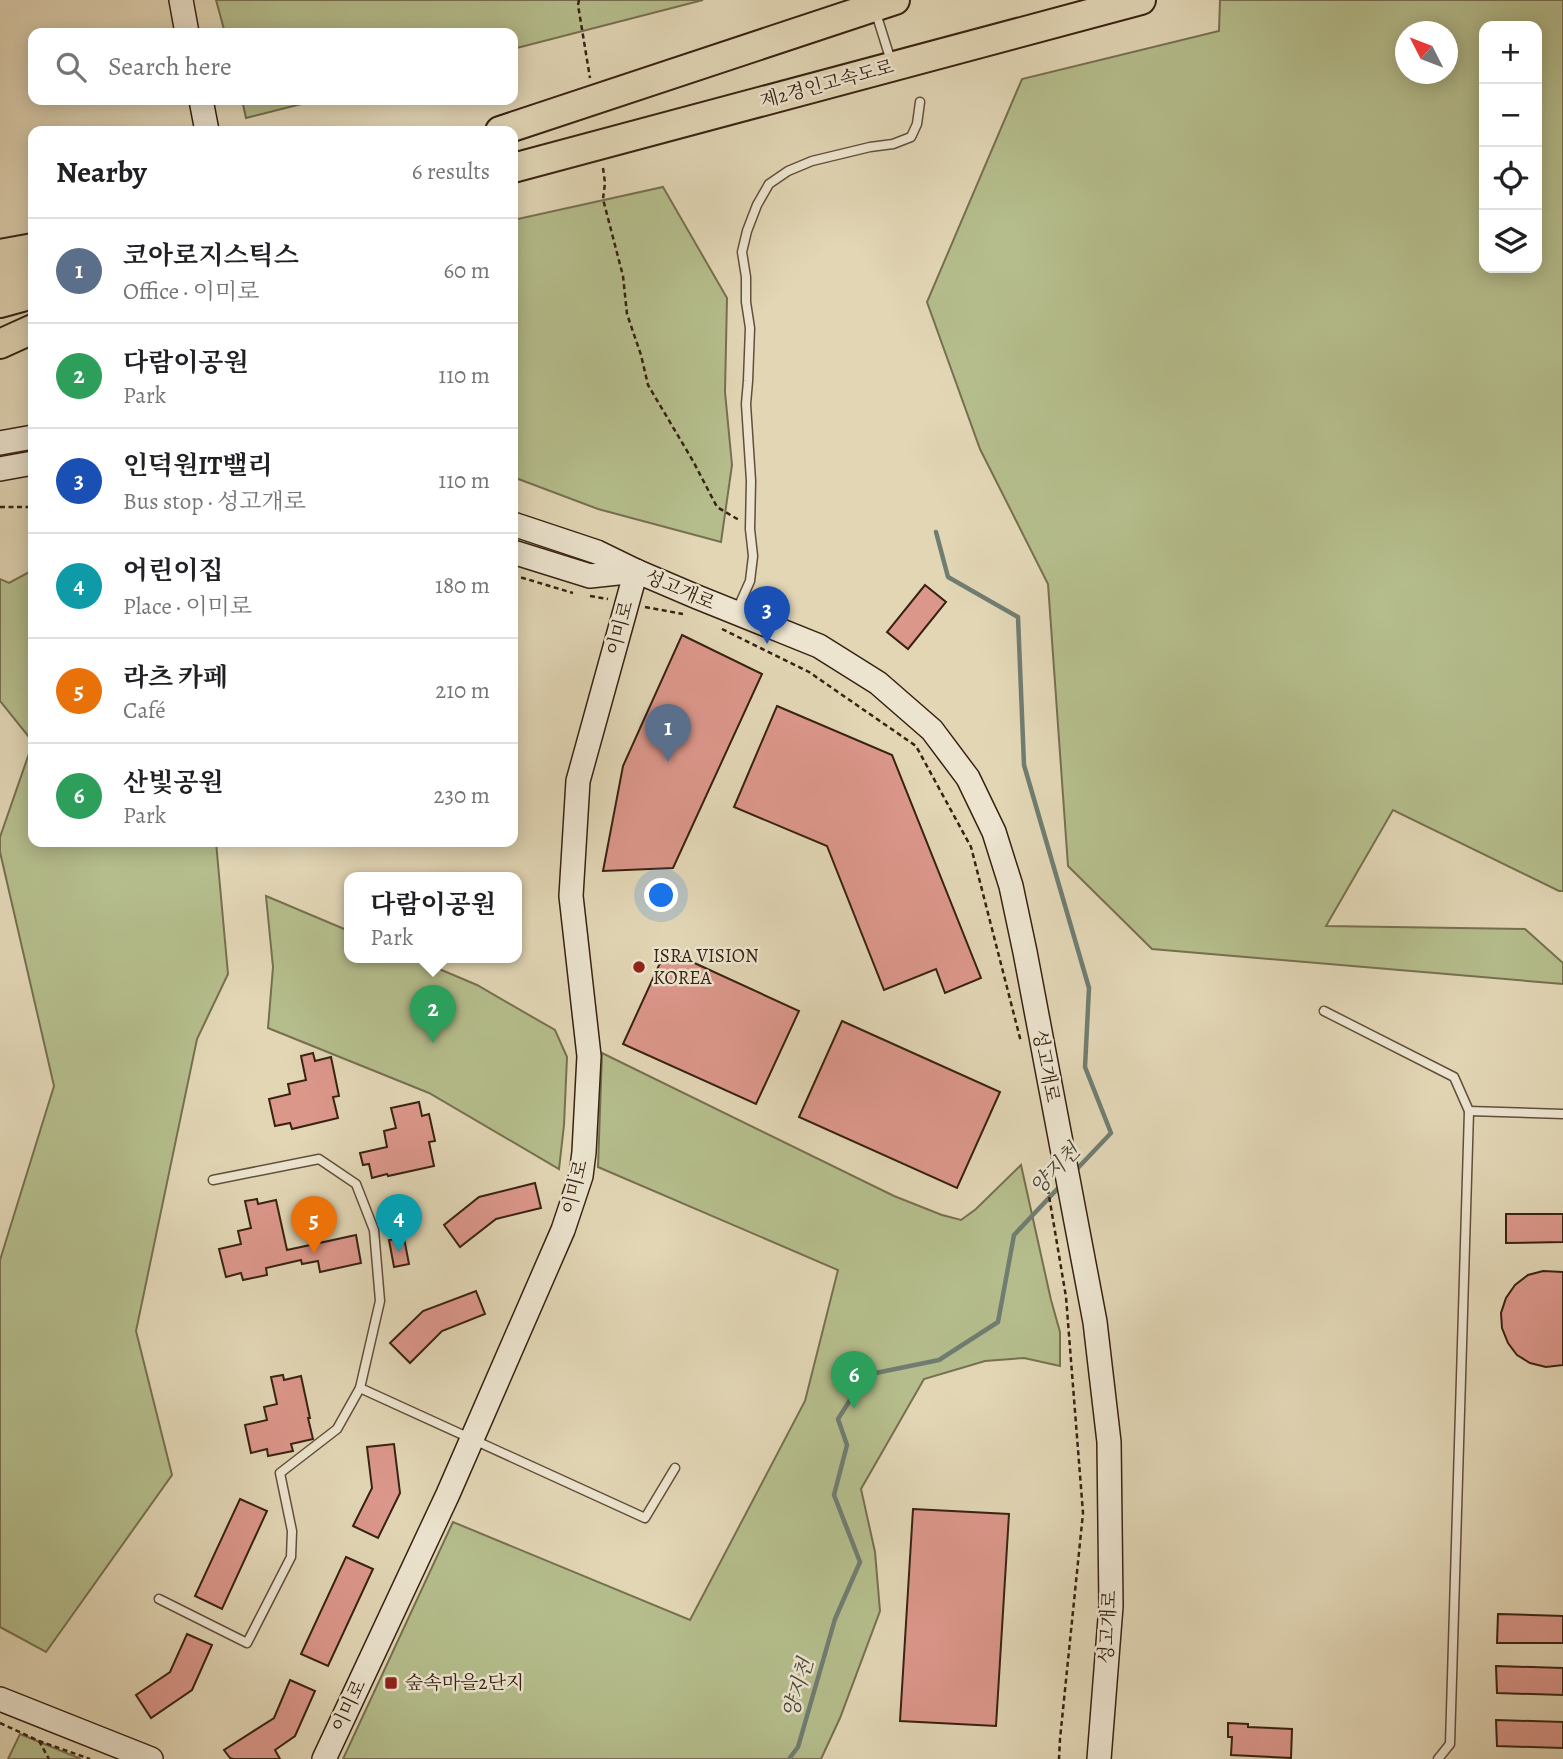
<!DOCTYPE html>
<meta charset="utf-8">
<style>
:root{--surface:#fff;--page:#f6f6f6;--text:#202124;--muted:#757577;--line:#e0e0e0;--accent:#8f2418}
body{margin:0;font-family:Alegreya,"Noto Serif KR",serif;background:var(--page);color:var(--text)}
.controls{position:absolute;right:21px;top:21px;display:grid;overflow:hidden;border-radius:14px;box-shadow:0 4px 18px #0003}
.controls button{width:63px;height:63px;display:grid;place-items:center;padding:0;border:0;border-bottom:2px solid var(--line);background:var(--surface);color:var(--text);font:35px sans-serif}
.compass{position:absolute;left:1395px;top:21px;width:63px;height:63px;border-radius:50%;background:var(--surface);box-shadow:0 4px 18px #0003;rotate:312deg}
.you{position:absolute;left:662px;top:896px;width:24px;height:24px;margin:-18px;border:5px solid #fff;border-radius:50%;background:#1a73e8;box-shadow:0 0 0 10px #1a73e833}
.badge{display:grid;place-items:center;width:46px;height:46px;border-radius:50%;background:var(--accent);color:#fff;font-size:23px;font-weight:700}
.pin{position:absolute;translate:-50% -58px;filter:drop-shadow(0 2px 4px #0008)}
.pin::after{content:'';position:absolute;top:37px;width:24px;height:21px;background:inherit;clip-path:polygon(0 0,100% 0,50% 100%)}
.popup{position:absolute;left:344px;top:872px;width:178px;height:91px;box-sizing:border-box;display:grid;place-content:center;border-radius:14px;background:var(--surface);filter:drop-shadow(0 2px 5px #0005);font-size:23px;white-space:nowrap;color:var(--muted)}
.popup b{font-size:26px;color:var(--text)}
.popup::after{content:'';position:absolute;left:50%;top:100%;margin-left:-14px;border:14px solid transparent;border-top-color:var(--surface)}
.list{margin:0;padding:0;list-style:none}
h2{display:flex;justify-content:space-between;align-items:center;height:91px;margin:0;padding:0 28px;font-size:30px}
h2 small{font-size:23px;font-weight:400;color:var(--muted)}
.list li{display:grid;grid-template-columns:46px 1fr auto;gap:21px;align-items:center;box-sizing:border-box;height:105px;padding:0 28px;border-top:2px solid var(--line)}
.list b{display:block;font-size:26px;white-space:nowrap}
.list p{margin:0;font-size:23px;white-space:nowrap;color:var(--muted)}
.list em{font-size:23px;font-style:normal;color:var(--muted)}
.icon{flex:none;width:38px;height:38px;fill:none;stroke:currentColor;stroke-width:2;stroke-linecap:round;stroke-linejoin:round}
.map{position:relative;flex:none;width:1563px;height:1759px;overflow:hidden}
.search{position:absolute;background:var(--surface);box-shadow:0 4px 18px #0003;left:28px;top:28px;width:490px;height:77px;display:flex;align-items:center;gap:18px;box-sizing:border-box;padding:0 24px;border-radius:14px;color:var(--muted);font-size:26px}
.panel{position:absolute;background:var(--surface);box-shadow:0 4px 18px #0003;left:28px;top:126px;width:490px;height:721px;border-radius:14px}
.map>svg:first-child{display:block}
.green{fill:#b5bd8c;stroke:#76704f;stroke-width:2;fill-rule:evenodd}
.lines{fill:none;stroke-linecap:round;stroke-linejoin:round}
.stream{stroke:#707d71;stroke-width:4.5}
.building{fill:#dc978b;stroke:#382212;stroke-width:2}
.lane-casing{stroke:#624f3b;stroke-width:11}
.secondary-casing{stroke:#382212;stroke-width:26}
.highway-casing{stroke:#382212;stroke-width:32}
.path{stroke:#382212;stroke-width:2.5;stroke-dasharray:5 3.5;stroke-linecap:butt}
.lane{stroke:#ece4cf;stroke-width:8}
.secondary{stroke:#ece4cf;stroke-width:23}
.highway{stroke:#e2d6b5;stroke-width:28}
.poi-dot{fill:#8f2418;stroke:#ece4cf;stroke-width:2.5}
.labels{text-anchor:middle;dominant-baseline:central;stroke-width:5;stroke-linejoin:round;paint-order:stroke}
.street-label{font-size:19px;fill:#382212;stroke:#ece4cf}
.poi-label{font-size:19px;fill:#382212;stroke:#ece4cf;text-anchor:start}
.water-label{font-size:21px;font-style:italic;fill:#4f483a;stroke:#ece4cf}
</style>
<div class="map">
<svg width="1563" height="1759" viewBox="0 0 1563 1759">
<rect width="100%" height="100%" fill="#e2d6b5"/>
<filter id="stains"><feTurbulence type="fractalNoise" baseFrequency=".00286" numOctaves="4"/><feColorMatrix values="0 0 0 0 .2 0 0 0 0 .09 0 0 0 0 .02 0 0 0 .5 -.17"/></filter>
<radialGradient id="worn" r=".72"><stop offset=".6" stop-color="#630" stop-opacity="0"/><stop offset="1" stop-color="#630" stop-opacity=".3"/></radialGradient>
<!-- green -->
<g class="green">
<polygon points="216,0 703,0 513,49 513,33 225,33"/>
<path d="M 1220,0 L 1563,0 L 1563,891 L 1559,891 L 1393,810 L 1326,926 L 1525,929 L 1563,963 L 1563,984 L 1152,949 L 1068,866 L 1048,584 L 980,449 L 927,302 L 1022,79 L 1219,31 ZM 1484,26 L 1537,26 L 1537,268 L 1484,268 ZM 1406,32 L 1448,32 L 1448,74 L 1406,74 Z"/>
<polygon points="242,100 317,100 246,118"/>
<polygon points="663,187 727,298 725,392 732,465 721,542 598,509 513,477 513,220"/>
<polygon points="33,570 33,842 216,842 228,974 197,1039 136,1331 172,1475 46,1652 0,1627 0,1260 54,1086 0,852 0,837 33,742 0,701 0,579 9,583"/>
<polygon points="266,896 349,931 349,957 411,957 477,985 555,1030 567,1057 564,1125 559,1169 429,1093 268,1028 273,967"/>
<polygon points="602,1053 894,1196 942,1215 961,1220 976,1209 1021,1165 1051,1300 1060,1332 1060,1366 1024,1358 985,1361 924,1379 861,1489 875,1552 880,1611 840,1718 821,1759 343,1759 453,1522 690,1620 805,1401 838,1270 598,1167"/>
<polygon points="20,1734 81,1759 8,1759"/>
</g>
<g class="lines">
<!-- stream -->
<g class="stream">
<polyline points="936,532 948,577 1018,617 1024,765 1089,988 1085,1067 1111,1133 1075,1171"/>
<polyline points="789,1759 798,1747 835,1619 860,1562 834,1495 847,1445 838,1419 866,1375 939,1360 998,1322 1014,1235 1062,1184"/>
</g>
</g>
<!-- building -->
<g class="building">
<polygon points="925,585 946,602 908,649 887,632"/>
<polygon points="682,635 762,674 673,868 603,871 623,766"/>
<polygon points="777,706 892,755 981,978 945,993 936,969 884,990 827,846 734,807"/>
<polygon points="666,950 799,1011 756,1104 623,1044"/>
<polygon points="842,1021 1000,1092 957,1188 799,1117"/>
<polygon points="313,1053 315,1061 331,1057 339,1096 333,1097 338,1118 292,1129 290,1123 275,1126 269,1099 290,1094 288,1084 306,1080 301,1056"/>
<polygon points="419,1102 422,1116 429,1114 435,1141 429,1142 434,1166 388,1176 387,1174 372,1178 369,1164 363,1165 360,1153 387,1147 384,1131 396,1128 391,1108"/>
<polygon points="535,1183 541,1208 496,1219 460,1247 444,1225 479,1197"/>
<polygon points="257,1199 258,1204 276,1200 287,1250 356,1235 361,1263 320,1272 318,1261 302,1264 301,1260 266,1268 267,1275 243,1280 241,1273 226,1277 219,1249 241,1244 238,1231 251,1228 245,1201"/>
<polygon points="1506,1214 1563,1214 1563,1242 1506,1243"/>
<polygon points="404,1238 409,1264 394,1267 389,1240"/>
<polygon points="1543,1271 1563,1272 1563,1365 1546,1367 1530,1363 1517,1355 1508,1343 1502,1328 1501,1313 1506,1298 1515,1285 1528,1275"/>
<polygon points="476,1291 485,1314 442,1331 410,1363 390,1343 423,1311"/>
<polygon points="283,1375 284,1380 301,1376 310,1418 308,1418 313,1439 291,1444 293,1451 268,1456 267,1449 251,1453 245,1425 267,1420 264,1407 277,1404 271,1377"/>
<polygon points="394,1444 400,1493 378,1538 353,1526 372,1488 367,1447"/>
<polygon points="240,1499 267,1511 222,1609 195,1596"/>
<polygon points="913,1509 1009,1514 996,1726 900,1721"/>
<polygon points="346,1557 373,1569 328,1666 301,1654"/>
<polygon points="1498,1614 1563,1616 1563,1643 1497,1643"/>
<polygon points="187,1634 212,1645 192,1690 151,1718 136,1695 170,1672"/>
<polygon points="1496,1666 1563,1668 1563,1695 1497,1693"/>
<polygon points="290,1680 315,1691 295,1736 275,1750 280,1759 233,1759 230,1758 224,1750 274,1718"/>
<polygon points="1496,1720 1563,1722 1563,1748 1497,1746"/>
<polygon points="1228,1723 1248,1724 1248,1727 1292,1729 1291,1758 1231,1755 1232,1737 1228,1737"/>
</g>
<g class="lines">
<!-- lane casing -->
<g class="lane-casing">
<g id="lane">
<polyline points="875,10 891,61"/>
<polyline points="737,610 750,581 753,556 750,529 751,481 746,404 748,381 750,328 746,302 746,277 742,252 747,231 757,205 769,184 788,171 812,161 870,147 893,144 911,137 917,124 920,102"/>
<polyline points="1324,1011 1454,1077 1469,1111 1450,1744 1438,1759"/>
<polyline points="1469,1111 1563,1114"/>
<polyline points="213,1180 319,1159 356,1184 374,1230 380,1301 360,1388 645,1518 675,1468"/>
<polyline points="159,1599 247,1643 291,1557 292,1531 280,1473 337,1429 360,1388"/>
</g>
</g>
<!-- secondary casing -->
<g class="secondary-casing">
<g id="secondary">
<polyline points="181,0 187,33"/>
<polyline points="201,100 207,131"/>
<polyline points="0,443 33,437"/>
<polyline points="0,469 33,463"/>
<polyline points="513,524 597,552 636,571 697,597 819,646 878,683 932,730 968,778 994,832 1011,886 1025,952 1095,1322 1109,1442 1111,1606 1099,1759"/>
<polyline points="513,552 590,576 636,571"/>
<polyline points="0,1699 151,1759"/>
<polyline points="324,1759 448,1494 563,1230 581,1176 584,1152 589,1056 571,896 578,781 636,571"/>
</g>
</g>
<!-- highway casing -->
<g class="highway-casing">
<g id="highway">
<polyline points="500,131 895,0"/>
<polyline points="513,168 1141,0"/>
<polyline points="0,254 33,248"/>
<polyline points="0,279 33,270"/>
<polyline points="0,303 33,294"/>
<polyline points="0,344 33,329"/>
</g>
</g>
<!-- path -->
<g class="path">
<polyline points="579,0 578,5 590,78"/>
<polyline points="603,168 605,183 603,199 623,276 627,314 641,355 648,385 693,461 717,507 739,520"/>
<polyline points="0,507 33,507"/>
<polyline points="513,575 573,593"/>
<polyline points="590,596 608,599"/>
<polyline points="645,607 683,614"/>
<polyline points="722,629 809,672 916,746 971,847 1021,1042"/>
<polyline points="1045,1172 1066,1297 1083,1513 1060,1739 1059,1759"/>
<polyline points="0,1723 39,1741 90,1759"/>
<polyline points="39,1741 49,1759"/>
</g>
<!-- lane -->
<use href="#lane" class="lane"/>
<!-- secondary -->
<use href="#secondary" class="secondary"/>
<!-- highway -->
<use href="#highway" class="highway"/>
</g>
<!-- markers -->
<g class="poi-dot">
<circle cx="639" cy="967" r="7"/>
<rect x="384" y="1676" width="14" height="14" rx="3.5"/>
</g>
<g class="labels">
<!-- street labels -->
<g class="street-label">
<text transform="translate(827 84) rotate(-15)">제2경인고속도로</text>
<text transform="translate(680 590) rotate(23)">성고개로</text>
<text transform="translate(620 628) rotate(-75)">이미로</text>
<text transform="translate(1046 1066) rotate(79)">성고개로</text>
<text transform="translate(575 1187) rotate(-76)">이미로</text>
<text transform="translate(1108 1627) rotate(-87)">성고개로</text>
<text transform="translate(349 1706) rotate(-65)">이미로</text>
</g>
<!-- poi labels -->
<g class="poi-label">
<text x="653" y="956">ISRA VISION<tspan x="653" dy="22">KOREA</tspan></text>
<text x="405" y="1683">숲속마을2단지</text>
</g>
<!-- water labels -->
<g class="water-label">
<text transform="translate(1055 1169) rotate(-46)">양지천</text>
<text transform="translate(798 1688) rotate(-74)">양지천</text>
</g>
</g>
<rect width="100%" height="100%" filter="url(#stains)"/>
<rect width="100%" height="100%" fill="url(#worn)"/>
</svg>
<div class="controls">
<button>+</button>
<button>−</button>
<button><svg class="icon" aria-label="locate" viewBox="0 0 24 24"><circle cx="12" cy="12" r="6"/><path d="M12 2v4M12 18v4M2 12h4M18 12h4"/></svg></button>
<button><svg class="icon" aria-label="layers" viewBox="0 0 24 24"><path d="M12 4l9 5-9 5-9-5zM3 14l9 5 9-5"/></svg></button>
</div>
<svg class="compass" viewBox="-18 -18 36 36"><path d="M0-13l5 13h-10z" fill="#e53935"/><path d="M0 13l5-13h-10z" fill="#757577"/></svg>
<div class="you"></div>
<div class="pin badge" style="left:668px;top:762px;background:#5c6f8a">1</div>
<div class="pin badge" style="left:433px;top:1043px;background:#2e9e5b">2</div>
<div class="popup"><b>다람이공원</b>Park</div>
<div class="pin badge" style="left:767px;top:644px;background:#1a4fb4">3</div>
<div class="pin badge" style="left:399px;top:1252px;background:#0f9aa8">4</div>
<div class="pin badge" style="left:314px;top:1254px;background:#e8710a">5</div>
<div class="pin badge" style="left:854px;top:1409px;background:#2e9e5b">6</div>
<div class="search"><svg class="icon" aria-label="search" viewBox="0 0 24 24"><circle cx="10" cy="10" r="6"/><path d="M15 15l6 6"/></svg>Search here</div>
<section class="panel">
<h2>Nearby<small>6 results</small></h2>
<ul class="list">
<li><span class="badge" style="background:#5c6f8a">1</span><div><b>코아로지스틱스</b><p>Office · 이미로</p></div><em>60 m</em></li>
<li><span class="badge" style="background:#2e9e5b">2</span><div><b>다람이공원</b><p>Park</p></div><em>110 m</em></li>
<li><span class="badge" style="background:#1a4fb4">3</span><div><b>인덕원IT밸리</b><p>Bus stop · 성고개로</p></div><em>110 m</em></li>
<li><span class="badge" style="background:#0f9aa8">4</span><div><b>어린이집</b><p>Place · 이미로</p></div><em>180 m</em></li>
<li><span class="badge" style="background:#e8710a">5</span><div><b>라츠 카페</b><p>Café</p></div><em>210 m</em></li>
<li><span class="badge" style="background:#2e9e5b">6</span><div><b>산빛공원</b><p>Park</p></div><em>230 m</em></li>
</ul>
</section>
</div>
